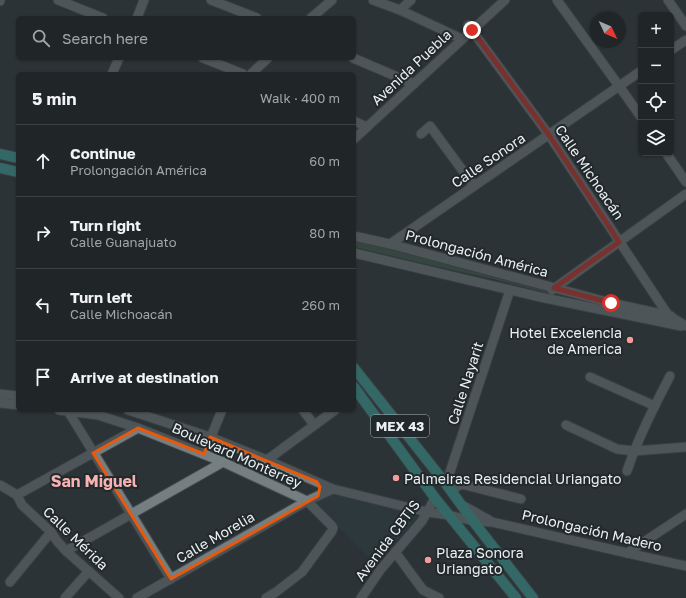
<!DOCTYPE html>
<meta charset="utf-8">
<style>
:root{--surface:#202628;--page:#2d3234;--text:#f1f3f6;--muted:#a2a5a8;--line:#3d4345}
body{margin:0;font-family:"Golos Text",sans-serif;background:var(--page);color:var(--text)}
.controls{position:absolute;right:12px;top:12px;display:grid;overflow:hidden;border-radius:6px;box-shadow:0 1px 3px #0004}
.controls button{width:36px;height:36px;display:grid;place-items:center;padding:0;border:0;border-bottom:1px solid var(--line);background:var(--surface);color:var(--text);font:20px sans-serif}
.compass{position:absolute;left:590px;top:12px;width:36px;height:36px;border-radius:50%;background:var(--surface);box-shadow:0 1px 3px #0004;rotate:134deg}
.stop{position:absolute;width:12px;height:12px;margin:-9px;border:3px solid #d93025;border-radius:50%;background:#fff}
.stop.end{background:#d93025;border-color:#fff;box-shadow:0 1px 4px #0008}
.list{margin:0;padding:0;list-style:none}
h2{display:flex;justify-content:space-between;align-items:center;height:52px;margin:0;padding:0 16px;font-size:17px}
h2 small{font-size:13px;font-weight:400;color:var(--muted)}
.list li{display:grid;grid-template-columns:26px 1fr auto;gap:12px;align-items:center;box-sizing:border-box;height:72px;padding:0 16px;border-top:1px solid var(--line)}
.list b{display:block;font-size:15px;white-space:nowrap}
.list p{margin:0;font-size:13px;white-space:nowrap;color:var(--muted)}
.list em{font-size:13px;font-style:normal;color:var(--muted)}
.icon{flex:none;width:22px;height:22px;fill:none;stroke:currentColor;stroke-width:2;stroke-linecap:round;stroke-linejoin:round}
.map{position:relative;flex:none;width:686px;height:598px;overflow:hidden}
.search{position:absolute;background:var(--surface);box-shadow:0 1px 3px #0004;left:16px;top:16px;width:340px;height:44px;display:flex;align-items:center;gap:10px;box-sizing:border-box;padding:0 14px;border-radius:6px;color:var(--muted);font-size:15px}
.panel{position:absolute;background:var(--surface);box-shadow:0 1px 3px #0004;left:16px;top:72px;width:340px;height:340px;border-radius:6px}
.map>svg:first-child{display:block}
.built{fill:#2e3e43}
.green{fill:#425c4b}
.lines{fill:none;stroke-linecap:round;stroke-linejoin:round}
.minor-casing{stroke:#484e50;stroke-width:11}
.major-casing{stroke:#484e50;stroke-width:12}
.minor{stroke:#757e81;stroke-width:9}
.major{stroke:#3ea8a3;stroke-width:10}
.route{stroke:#d93025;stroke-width:5}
.marked{fill:none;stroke:#e8590c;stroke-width:3;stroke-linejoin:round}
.poi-dot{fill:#f59b9a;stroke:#22292c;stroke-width:1.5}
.labels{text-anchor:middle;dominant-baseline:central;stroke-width:4;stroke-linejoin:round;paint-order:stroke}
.shield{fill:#22292c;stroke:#afb4b7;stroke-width:1}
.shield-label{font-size:13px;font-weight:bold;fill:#ebf0f2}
.street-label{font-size:14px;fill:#ebf0f2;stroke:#22292c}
.poi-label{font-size:14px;fill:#ebf0f2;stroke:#22292c;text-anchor:start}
.quarter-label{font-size:16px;font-weight:bold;fill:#f7b3b2;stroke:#22292c}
</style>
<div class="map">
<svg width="686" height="598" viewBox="0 0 686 598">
<rect width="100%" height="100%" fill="#2b3336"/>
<!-- built -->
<polygon class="built" points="331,491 391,508 418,517 390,548 377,566 339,528 312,502"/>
<!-- green -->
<polygon class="green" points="354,240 550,290 547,293 493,279 430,265 354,247"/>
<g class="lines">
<!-- minor casing -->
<g class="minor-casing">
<g id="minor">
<polyline points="58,0 103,18"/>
<polyline points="211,0 257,18"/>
<polyline points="373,0 400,10 462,39"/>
<polyline points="557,0 619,86 641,117"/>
<polyline points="668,0 686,26"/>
<polyline points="0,1 0,0"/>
<polyline points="400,10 411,0"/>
<polyline points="137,18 144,0"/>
<polyline points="311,18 332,0"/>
<polyline points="468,25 549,135 668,315 686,326"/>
<polyline points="671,50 686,40"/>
<polyline points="203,58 243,74"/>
<polyline points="353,58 414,84"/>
<polyline points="112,74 119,58"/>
<polyline points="251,74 268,58"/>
<polyline points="354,121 367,127"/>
<polyline points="421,134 430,126 474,186"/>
<polyline points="354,139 505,0"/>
<polyline points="666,153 686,182"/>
<polyline points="354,236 390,244 611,303 671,316"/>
<polyline points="390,244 641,71"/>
<polyline points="354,253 540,297 681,326"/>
<polyline points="552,290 686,194"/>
<polyline points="590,377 655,406"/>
<polyline points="0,394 18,396"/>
<polyline points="0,403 18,405"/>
<polyline points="59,410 98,415 138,428 223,462 307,501 332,526 333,528 332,531 302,572 276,592 266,598"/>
<polyline points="128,410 210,437 267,460 333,489 427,512 449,515 473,521 492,522 627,553 686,566"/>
<polyline points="303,410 314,425"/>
<polyline points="68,411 171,579"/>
<polyline points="566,425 617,449 634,451 686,447"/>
<polyline points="204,454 222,410"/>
<polyline points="267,460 335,410"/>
<path d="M 627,471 C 638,438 654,407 670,376"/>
<polyline points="446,484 510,290"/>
<polyline points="0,485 17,495"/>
<polyline points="451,491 461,484 521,499"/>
<polyline points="17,495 22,505 51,532 57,541 66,551 119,598"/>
<polyline points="17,495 138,428"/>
<polyline points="462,505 489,520"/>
<polyline points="66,551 223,462"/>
<polyline points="395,552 423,590 439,598"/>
<polyline points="627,553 686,514"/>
<polyline points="10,582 51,532"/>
<polyline points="65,598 89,571"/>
<polyline points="137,598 307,501 333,489"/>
<polyline points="361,598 381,569 422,521 435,498"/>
</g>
</g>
<!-- major casing -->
<g class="major-casing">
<g id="major">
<polyline points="0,154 18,158"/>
<polyline points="0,168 18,172"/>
<polyline points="354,368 446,484 473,521 533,598"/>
<polyline points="354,387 435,498 516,598"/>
</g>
</g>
<!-- minor -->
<use href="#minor" class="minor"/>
<!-- major -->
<use href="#major" class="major"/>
</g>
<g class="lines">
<!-- route -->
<polyline class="route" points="472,30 549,135 619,242 554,288 611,303"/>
</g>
<!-- marked area -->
<path d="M0 0H686V598H0ZM 138,428 L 204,454 L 210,437 L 317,482 L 320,487 L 318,496 L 171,579 L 93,453 Z" fill="#2b3336" fill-opacity=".55" fill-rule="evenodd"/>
<path class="marked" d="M 138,428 L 204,454 L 210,437 L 317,482 L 320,487 L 318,496 L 171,579 L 93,453 Z"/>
<!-- markers -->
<g class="poi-dot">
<circle cx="630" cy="340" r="4"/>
<circle cx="396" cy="478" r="4"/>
<circle cx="428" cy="560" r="4"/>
</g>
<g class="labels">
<!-- shield labels -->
<rect class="shield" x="371" y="415" width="58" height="22" rx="3"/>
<g class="shield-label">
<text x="400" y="426">MEX 43</text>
</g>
<!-- street labels -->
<g class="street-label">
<text transform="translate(411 67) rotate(-43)">Avenida Puebla</text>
<text transform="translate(488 160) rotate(-34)">Calle Sonora</text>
<text transform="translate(590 172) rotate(56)">Calle Michoacán</text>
<text transform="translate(477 253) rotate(15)">Prolongación América</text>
<text transform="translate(465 383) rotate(-72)">Calle Nayarit</text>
<text transform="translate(237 455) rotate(24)">Boulevard Monterrey</text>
<text transform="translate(592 530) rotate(13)">Prolongación Madero</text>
<text transform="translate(215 537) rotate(-30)">Calle Morelia</text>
<text transform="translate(76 538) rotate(44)">Calle Mérida</text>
<text transform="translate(387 540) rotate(-53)">Avenida CBTIS</text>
</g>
<!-- poi labels -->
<g class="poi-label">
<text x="622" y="332" text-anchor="end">Hotel Excelencia<tspan x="622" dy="16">de America</tspan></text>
<text x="404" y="478">Palmeiras Residencial Uriangato</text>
<text x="436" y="552">Plaza Sonora<tspan x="436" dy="16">Uriangato</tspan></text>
</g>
<!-- quarter labels -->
<g class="quarter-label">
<text x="94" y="481">San Miguel</text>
</g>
</g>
</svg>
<div class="controls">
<button>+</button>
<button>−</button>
<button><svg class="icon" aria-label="locate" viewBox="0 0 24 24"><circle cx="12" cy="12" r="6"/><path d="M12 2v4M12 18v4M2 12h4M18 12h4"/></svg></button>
<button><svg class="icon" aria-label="layers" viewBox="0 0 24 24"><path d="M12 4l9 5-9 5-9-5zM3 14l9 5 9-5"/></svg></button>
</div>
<svg class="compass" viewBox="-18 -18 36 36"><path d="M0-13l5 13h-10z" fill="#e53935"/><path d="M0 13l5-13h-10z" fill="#a2a5a8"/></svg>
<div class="stop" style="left:611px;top:303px"></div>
<div class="stop end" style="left:472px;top:30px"></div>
<div class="search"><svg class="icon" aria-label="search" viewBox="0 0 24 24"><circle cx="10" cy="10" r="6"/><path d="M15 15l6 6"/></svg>Search here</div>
<section class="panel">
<h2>5 min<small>Walk · 400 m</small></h2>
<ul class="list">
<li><svg class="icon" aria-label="ahead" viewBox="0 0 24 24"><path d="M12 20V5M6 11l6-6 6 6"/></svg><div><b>Continue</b><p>Prolongación América</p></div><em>60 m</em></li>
<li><svg class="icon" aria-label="right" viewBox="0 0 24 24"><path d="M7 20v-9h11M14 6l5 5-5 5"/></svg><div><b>Turn right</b><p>Calle Guanajuato</p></div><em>80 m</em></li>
<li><svg class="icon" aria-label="left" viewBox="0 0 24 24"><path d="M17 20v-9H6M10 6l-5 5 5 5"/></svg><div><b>Turn left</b><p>Calle Michoacán</p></div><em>260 m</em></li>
<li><svg class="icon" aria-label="arrive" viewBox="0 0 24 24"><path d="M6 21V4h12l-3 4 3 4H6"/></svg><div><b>Arrive at destination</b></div></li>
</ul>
</section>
</div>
